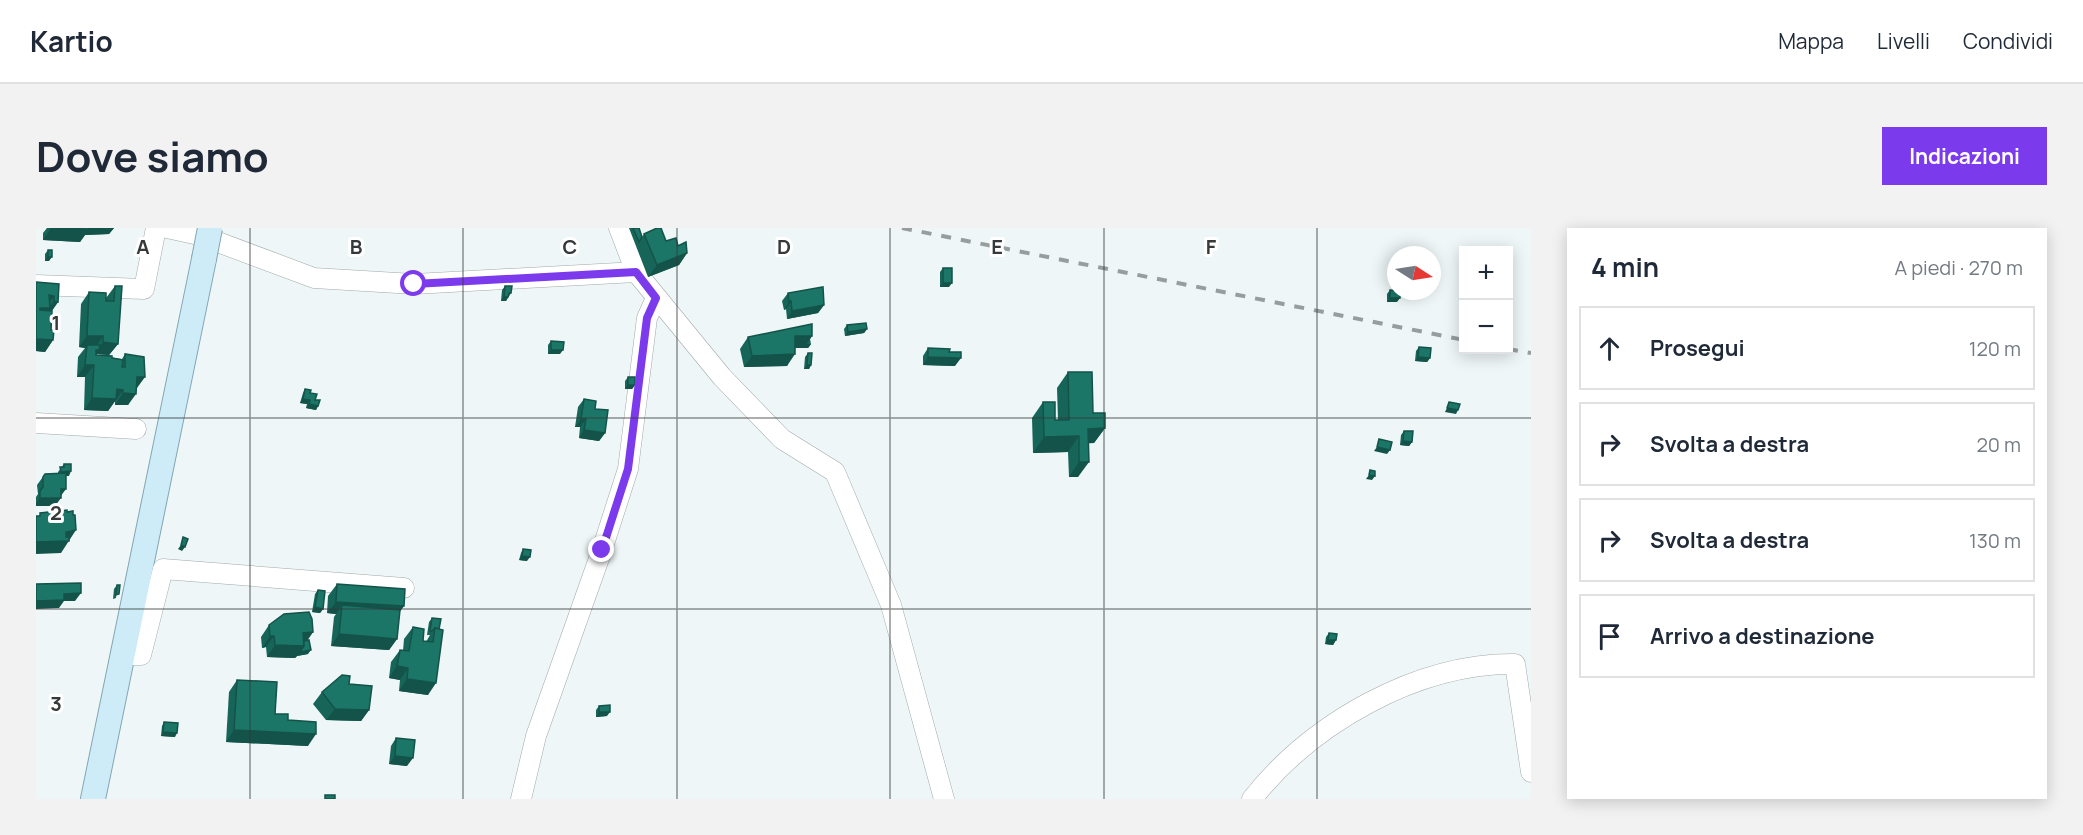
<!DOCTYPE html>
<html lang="it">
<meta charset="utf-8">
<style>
:root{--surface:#fff;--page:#f2f2f3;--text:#1f2937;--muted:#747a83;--line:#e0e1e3;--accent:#7c3aed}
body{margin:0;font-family:Manrope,sans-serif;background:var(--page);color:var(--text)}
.controls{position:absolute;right:18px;top:18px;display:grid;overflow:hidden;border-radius:0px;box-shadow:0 3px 15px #0003}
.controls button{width:54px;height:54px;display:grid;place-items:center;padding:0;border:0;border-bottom:2px solid var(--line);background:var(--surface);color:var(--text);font:30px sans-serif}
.compass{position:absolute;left:1351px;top:18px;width:54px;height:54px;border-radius:50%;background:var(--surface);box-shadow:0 3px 15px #0003;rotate:102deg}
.stop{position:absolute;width:18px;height:18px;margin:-14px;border:4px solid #7c3aed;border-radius:50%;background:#fff}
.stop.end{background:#7c3aed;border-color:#fff;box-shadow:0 2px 6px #0008}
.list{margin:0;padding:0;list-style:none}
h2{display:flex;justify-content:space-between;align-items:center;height:78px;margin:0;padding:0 24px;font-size:26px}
h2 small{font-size:20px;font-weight:400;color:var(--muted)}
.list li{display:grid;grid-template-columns:39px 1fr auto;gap:18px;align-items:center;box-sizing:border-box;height:84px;margin:0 12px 12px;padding:0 12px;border:2px solid var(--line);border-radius:0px}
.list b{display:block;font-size:22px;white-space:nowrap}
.list em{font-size:20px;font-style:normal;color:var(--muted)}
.icon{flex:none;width:33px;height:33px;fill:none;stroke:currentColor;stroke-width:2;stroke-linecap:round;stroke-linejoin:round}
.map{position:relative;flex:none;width:1495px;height:571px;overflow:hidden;border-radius:0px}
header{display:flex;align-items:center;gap:36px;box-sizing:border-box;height:84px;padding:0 30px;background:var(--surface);border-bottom:2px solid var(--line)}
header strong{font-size:28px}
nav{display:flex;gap:33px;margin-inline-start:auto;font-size:21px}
.intro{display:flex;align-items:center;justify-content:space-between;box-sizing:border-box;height:144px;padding:0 36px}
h1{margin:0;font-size:42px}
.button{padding:15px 27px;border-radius:0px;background:var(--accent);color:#fff;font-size:21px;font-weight:700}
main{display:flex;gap:36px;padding:0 36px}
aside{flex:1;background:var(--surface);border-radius:0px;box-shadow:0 3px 15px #0003}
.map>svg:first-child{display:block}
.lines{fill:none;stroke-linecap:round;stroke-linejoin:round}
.minor-casing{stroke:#a2a9aa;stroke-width:21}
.major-casing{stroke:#82a6b3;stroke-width:26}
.minor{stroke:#fff;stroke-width:20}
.major{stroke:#cdecf8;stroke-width:24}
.rail{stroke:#979d9d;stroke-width:4;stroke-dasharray:10 10;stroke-linecap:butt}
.major-bridge-casing{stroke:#82a6b3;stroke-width:26;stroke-linecap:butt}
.major-bridge{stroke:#cdecf8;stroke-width:24}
.wall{fill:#176559}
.shaded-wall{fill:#135349}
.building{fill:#1b7668;stroke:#135349;stroke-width:1.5}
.route{stroke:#7c3aed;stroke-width:8}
.grid{fill:none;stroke:#363939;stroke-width:1.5;stroke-opacity:0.55}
.grid-label{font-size:20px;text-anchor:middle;font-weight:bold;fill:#363939;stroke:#fff;stroke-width:6;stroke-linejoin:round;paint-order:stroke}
</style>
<header>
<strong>Kartio</strong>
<nav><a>Mappa</a><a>Livelli</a><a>Condividi</a></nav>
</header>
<div class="intro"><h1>Dove siamo</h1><a class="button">Indicazioni</a></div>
<main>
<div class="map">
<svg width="1495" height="571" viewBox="0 0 1495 571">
<rect width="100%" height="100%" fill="#eef6f7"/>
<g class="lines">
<!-- minor casing -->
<g class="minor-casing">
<g id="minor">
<polyline points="131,0 163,7 278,50 378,56 600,44"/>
<polyline points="583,0 600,44 686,149 746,211 799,244 855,377 908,571"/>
<polyline points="0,57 108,61 120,0"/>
<polyline points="0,195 100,201"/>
<polyline points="86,427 105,427 127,341 368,360"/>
<polyline points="485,571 500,508 566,322 592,241 611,90 620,70"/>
<path d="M 1216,571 C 1276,495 1381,435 1479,436 L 1495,544"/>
</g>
</g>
<!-- major casing -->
<g class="major-casing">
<polyline id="major" points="57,571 168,31"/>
</g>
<!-- minor -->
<use href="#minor" class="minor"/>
<!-- major -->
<use href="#major" class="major"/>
<!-- rail -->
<g class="rail">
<polyline points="866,0 1428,112"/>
<polyline points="1472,121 1495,125"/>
</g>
<!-- major-bridge casing -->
<g class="major-bridge-casing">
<polyline id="major-bridge" points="168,31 174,0"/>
</g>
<!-- major-bridge -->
<use href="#major-bridge" class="major-bridge"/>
</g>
<!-- wall -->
<g class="wall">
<polygon points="11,0 78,0 73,6 49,7 44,14 7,12 7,5"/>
<polygon points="593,0 603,0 606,9 608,6 642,18 651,25 643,37 612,49"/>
<polygon points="12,22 13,33 9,33 9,26"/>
<polygon points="907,40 913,59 904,59 904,44"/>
<polygon points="0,54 23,56 22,74 16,83 15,102 17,112 9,124 0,123"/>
<polygon points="79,58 82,116 73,127 61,126 60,127 86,131 89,126 101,160 92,177 79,177 79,173 72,183 48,182 49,149 41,149 42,129 49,120 43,119 45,76 53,64 70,70"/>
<polygon points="469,58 475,65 470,73 465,73 466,62"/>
<polygon points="1354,62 1361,74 1351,74 1351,66"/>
<polygon points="752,65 788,77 782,85 751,91 750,81 748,82 746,73"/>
<polygon points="811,97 831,101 828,105 809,108 808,101"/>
<polygon points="776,108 774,111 775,116 772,120 759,120 751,138 708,139 704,121 712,109"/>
<polygon points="515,113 524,126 512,126 512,117"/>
<polygon points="1383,119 1394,130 1391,134 1379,133 1380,123"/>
<polygon points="892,120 913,124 919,138 887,137 887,128"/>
<polygon points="772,125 775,137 773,141 768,141 769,129"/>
<polygon points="1032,144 1057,185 1069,200 1058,215 1053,215 1042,249 1033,249 1032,224 997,225 996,190 1007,174 1019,192 1022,192 1021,160"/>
<polygon points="592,149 599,157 596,161 589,161 589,153"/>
<polygon points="269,161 274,165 279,172 282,178 280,182 270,180 271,176 264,175 267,165"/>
<polygon points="548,171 559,181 569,205 563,213 543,210 544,199 539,199 542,179"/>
<polygon points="1368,203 1376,214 1373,218 1364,217 1365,207"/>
<polygon points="28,236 33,248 30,248 25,268 19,278 0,278 0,269 2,266 1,257 9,246 22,245 22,244"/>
<polygon points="487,321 491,333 483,332 485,325"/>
<polygon points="301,356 368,378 363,384 361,411 353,422 295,418 298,389 300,386 291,385 292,368"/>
<polygon points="81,357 80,370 77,371 78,361"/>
<polygon points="282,362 287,381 284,385 276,384 279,366"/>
<polygon points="396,390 405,391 392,467 363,463 364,452 353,450 355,434 364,422 367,423 368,411 377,399 387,413 390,414 394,407 391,407 393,394"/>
<polygon points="233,397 277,404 271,412 272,426 261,428 259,430 231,429 230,419 226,420 225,409"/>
<polygon points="1293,405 1300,412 1297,417 1289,416 1290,409"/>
<polygon points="201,452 239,486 272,518 190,514 193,464"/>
<polygon points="313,456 333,482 325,493 290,492 277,476 286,464"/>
<polygon points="563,478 571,488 560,489 560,482"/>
<polygon points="128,494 139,509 125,508 126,498"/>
<polygon points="360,510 371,538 353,536 355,518"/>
</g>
<!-- shaded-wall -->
<g class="shaded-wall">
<polygon points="15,0 78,0 73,6 49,7 44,14 7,12"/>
<polygon points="651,25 643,37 612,49 621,37"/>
<polygon points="12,29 16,29 13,33 9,33"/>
<polygon points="907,55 916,55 913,59 904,59"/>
<polygon points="13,67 18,68 10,79"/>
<polygon points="468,69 472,69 470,73 465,73"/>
<polygon points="1354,70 1364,70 1361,74 1351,74"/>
<polygon points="18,73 22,74 14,85 6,92 4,80 13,80"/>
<polygon points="755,73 750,81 748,82 753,74"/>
<polygon points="788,77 782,85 751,91 756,83"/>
<polygon points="831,101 828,105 809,108 812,104"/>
<polygon points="51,108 67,108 59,120 51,117 49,120 43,119"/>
<polygon points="759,108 776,108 768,120 750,120"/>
<polygon points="0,111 17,112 9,124 0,123"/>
<polygon points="67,114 82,116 73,127 61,126 55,134 60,122 62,122"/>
<polygon points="771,116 775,116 772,120 768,120"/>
<polygon points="515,122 527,122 524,126 512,126"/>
<polygon points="759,126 751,138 708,139 716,128"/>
<polygon points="892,129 925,130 919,138 887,137"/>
<polygon points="1382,129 1394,130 1391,134 1379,133"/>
<polygon points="49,137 58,137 49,149 41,149"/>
<polygon points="771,137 775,137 773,141 768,141"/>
<polygon points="101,149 109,149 101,160 93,161"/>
<polygon points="592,157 599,157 596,161 589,161"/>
<polygon points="81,161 87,162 72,183 48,182 56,170"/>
<polygon points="87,165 100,166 92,177 79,177"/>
<polygon points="267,171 274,172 271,176 264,175"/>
<polygon points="273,176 282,178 280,182 270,180"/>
<polygon points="1411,180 1422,182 1420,186 1409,184"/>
<polygon points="545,191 550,191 544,199 539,199"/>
<polygon points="1069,200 1058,215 1043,216 1052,201"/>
<polygon points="548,202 569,205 563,213 543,210"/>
<polygon points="1043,208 1032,224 997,225 1008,209"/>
<polygon points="1367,213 1376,214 1373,218 1364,217"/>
<polygon points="1341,219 1354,222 1351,226 1338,223"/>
<polygon points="1043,234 1053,234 1042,249 1033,249"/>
<polygon points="35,243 33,248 22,248 25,244"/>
<polygon points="1333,247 1339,248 1336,252 1330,251"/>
<polygon points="25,261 30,261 24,269"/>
<polygon points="4,270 25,270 19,278 0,278 0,275"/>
<polygon points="40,302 25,325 0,326 0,314 30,304"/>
<polygon points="145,317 149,319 146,323 142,321"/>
<polygon points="486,328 494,329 491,333 483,332"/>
<polygon points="45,365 39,373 28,373 23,380 0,381 0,373 28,366"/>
<polygon points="300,374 368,378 359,390 306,377 300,386 291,385"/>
<polygon points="279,379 287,381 284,385 276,384"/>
<polygon points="277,404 269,416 262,417 267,405"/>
<polygon points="303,406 361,411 353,422 295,418"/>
<polygon points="234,408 238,408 230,419 226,420"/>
<polygon points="1292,412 1300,412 1297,417 1289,416"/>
<polygon points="239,417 268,418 275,422 272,426 261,428 259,430 231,429"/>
<polygon points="361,438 372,440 364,452 353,450"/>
<polygon points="371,451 400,455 392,467 363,463"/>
<polygon points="299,481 333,482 325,493 290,492"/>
<polygon points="563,484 574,484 571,488 560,489"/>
<polygon points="198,502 280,506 272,518 190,514"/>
<polygon points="127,504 141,505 139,509 125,508"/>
<polygon points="359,528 377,530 371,538 353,536"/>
</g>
<!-- building -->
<g class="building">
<polygon points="15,0 53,0 53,2"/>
<polygon points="597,0 603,0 606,9 603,14"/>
<polygon points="621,0 625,0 630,13 640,10 642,18 650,14 651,25 621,37 608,6"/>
<rect x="12" y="22" width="4" height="7"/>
<rect x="907" y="40" width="9" height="15"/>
<polygon points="0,54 23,56 22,74 18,73 18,68 13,67 14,80 4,80 4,82 16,83 15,102 18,102 17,112 0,111"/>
<polygon points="79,58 86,58 82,116 67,114 67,108 51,108 53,64 70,65 70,73 78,73"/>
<polygon points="469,58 476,58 475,65 473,65 472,69 468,69"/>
<polygon points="787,59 788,77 756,83 755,73 753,74 752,65"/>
<polygon points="1354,62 1364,63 1364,70 1354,70"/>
<polygon points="830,95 831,101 812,104 811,97"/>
<polygon points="776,96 776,108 759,108 759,126 716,128 712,109"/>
<polygon points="515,113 528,114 527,122 515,122"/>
<polygon points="51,117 64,117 63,122 60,122 60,127 76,128 76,130 87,132 86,139 89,139 89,126 108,129 109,149 101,149 100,166 87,165 87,162 81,161 80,171 56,170 58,137 49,137"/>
<polygon points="1383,119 1395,120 1394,130 1382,129"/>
<polygon points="892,120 914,121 913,124 925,124 925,130 892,129"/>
<polygon points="772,125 776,125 775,137 771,137"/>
<polygon points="1032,144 1056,144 1057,185 1069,185 1069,200 1052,201 1053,234 1043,234 1043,208 1008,209 1007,174 1019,174 1019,192 1033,192"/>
<rect x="592" y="149" width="7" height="8"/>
<polygon points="269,161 275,162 274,165 281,166 279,172 284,172 282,178 273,176 274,172 267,171"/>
<polygon points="548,171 560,173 559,181 572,182 569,205 548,202 550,191 545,191"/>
<polygon points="1413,174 1424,176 1422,182 1411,180"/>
<polygon points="1368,203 1377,203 1376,214 1367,213"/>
<polygon points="1343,211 1356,214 1354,222 1341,219"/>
<polygon points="28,236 35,236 35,243 25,244 24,239 28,239"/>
<polygon points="1334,242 1339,243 1339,248 1333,247"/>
<polygon points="30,245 30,261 25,261 25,270 4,270 4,263 7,259 7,249 9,246"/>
<polygon points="31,282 31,284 37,283 37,287 39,287 40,302 30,304 30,309 33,309 33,313 0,314 0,288 4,288 4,285"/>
<polygon points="147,309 152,311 149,319 145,317"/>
<polygon points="487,321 495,322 494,329 486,328"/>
<polygon points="45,355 45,365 28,366 28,372 0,373 0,356"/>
<polygon points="301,356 369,361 368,378 300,374"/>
<polygon points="81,357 84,357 83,366 80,367"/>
<polygon points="282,362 289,363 287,381 279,379"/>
<polygon points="306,377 364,382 361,411 303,406"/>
<polygon points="273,384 276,391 277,404 267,405 268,418 239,417 238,408 234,408 233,397 248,386"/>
<polygon points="396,390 405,391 403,401 399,400 396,403 394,403"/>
<polygon points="377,399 388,401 387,413 397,414 399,400 407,402 400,455 371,451 372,440 361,438 364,422 373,423"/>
<polygon points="1293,405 1301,406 1300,412 1292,412"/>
<polygon points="273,412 275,422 264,424 268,418 268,413"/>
<polygon points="306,447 314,448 313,456 336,458 333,482 299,481 286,464"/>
<polygon points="201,452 241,454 239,486 252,486 252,492 280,494 280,506 198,502"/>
<polygon points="574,477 574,484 563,484 563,478"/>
<polygon points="128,494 142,495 141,505 127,504"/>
<polygon points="360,510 379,512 377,530 359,528"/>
<rect x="289" y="567" width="10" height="4"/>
</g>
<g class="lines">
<!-- route -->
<polyline class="route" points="378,56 600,44 620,70 611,90 592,241 566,322"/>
</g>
<!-- grid -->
<path class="grid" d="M 214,0 L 214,571M 427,0 L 427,571M 641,0 L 641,571M 854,0 L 854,571M 1068,0 L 1068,571M 1281,0 L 1281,571M 0,190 L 1495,190M 0,381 L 1495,381"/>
<g class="grid-label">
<text x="107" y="26">A</text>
<text x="320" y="26">B</text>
<text x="534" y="26">C</text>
<text x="748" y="26">D</text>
<text x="961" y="26">E</text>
<text x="1175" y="26">F</text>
<text x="20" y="102">1</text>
<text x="20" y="292">2</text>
<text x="20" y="483">3</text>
</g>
</svg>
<div class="controls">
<button>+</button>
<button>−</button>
</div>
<svg class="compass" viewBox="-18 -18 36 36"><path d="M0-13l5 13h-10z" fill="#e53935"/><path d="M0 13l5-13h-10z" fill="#747a83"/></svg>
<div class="stop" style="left:378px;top:56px"></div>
<div class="stop end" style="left:566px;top:322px"></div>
</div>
<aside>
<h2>4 min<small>A piedi · 270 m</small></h2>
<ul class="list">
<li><svg class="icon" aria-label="ahead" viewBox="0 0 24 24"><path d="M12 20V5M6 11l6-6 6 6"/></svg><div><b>Prosegui</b></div><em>120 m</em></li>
<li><svg class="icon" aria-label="right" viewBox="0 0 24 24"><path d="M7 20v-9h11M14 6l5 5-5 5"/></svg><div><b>Svolta a destra</b></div><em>20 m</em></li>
<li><svg class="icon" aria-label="right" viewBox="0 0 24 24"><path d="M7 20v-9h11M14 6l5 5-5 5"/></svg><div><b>Svolta a destra</b></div><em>130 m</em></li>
<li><svg class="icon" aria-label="arrive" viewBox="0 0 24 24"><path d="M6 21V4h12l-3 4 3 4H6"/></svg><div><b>Arrivo a destinazione</b></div></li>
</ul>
</aside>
</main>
